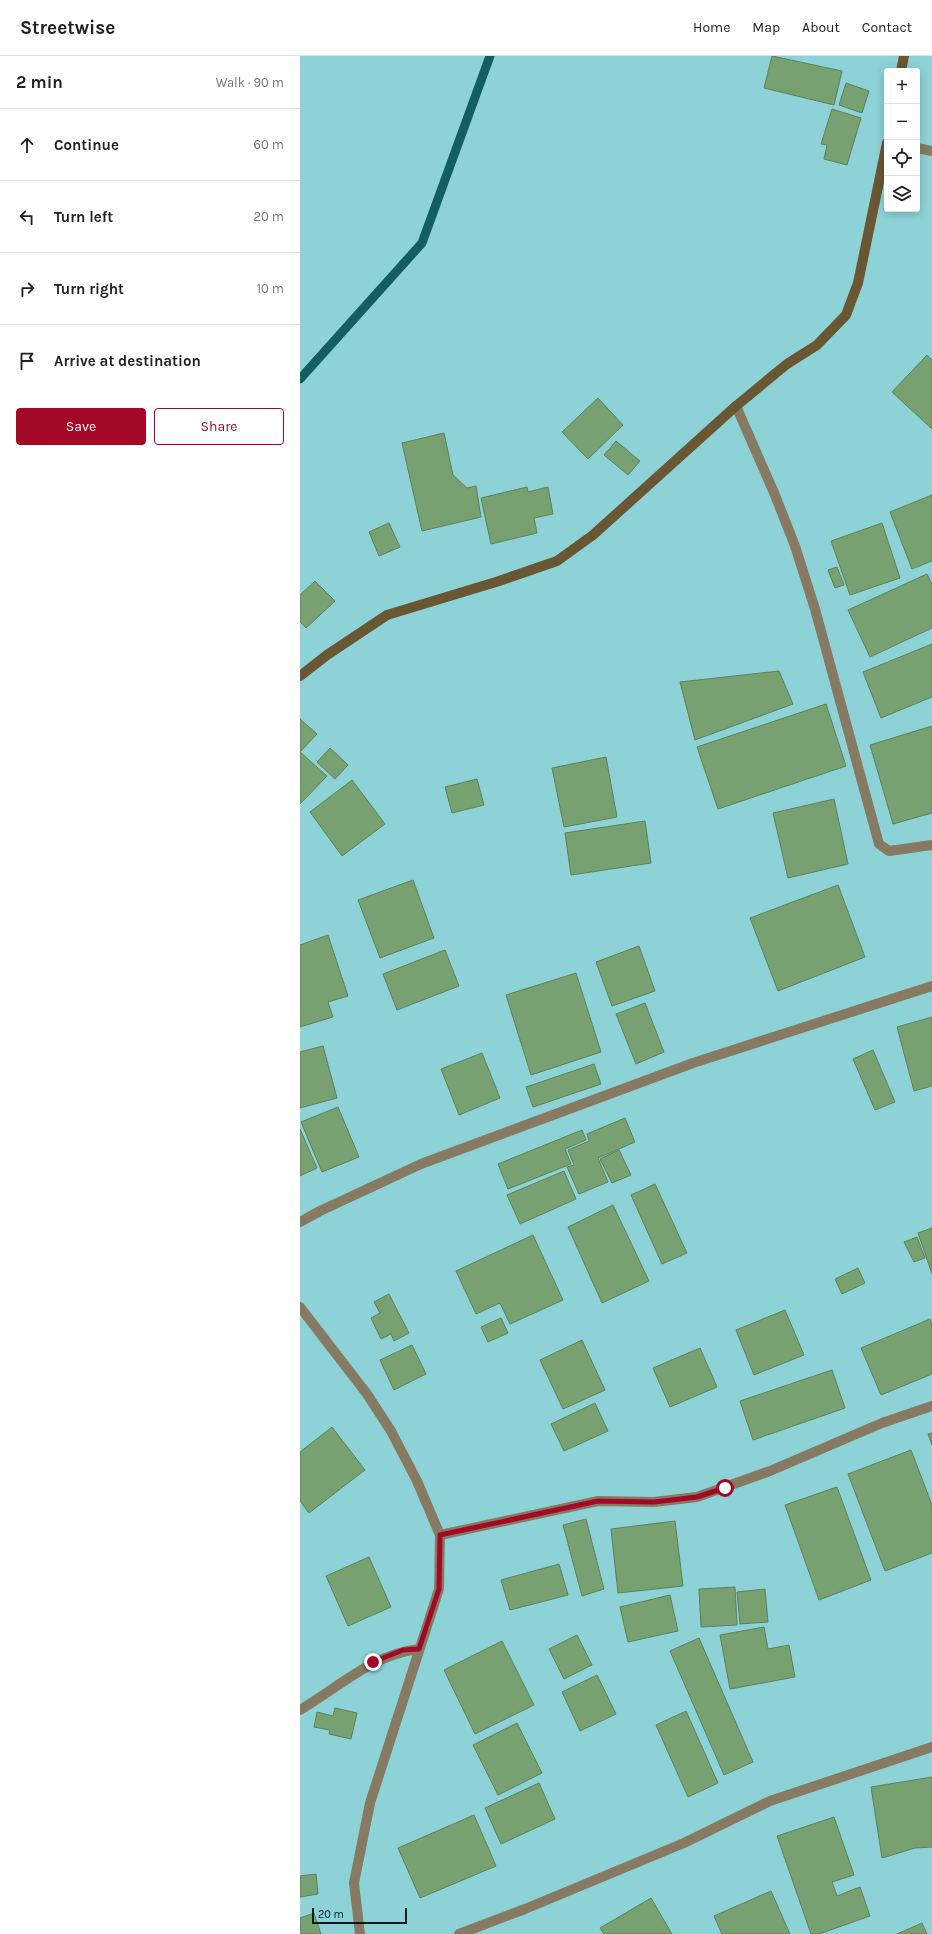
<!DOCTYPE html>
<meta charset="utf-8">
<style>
:root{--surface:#fff;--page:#f2f2f2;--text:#202124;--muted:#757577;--line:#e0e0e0;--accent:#a40827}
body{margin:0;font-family:Karla,sans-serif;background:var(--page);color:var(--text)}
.controls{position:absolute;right:12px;top:12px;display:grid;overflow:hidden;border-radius:4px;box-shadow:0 2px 10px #0003}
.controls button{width:36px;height:36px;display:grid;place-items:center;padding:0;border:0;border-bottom:1px solid var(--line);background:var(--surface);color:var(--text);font:20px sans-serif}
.scale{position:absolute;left:12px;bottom:10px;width:95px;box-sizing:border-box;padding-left:4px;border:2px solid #001c1e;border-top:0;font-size:11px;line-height:14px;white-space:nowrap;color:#001c1e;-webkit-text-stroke:3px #8cd2d7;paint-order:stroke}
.stop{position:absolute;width:12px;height:12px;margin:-9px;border:3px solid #a40827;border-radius:50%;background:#fff}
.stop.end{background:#a40827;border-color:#fff;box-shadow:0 1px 4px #0008}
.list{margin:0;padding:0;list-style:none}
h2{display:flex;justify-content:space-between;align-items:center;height:52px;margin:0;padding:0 16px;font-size:17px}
h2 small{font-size:13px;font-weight:400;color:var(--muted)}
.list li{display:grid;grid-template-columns:26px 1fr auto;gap:12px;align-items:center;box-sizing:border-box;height:72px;padding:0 16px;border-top:1px solid var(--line)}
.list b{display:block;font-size:15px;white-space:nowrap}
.list em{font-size:13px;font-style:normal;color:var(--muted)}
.actions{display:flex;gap:8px;padding:12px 16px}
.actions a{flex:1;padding:9px 0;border:1px solid var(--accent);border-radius:4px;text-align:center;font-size:14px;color:var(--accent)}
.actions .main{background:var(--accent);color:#fff}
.icon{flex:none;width:22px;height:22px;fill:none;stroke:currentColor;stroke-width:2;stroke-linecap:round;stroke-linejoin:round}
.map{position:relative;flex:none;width:632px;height:1878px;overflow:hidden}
header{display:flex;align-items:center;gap:24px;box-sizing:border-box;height:56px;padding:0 20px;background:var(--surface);border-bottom:1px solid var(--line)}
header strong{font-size:19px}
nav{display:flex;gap:22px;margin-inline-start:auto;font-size:14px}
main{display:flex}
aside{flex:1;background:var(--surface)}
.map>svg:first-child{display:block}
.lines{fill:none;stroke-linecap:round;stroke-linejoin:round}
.stream{stroke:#125e63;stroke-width:9}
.building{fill:#78a171;stroke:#5e8059}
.street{stroke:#877a62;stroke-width:10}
.secondary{stroke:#695633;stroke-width:10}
.route{stroke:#a40827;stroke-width:5}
</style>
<header>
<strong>Streetwise</strong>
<nav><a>Home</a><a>Map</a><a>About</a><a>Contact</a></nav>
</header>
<main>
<aside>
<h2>2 min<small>Walk · 90 m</small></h2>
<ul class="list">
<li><svg class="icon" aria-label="ahead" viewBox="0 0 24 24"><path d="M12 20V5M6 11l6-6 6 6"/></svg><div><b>Continue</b></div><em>60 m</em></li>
<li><svg class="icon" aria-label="left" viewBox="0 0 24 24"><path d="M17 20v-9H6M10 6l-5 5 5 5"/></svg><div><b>Turn left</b></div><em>20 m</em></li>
<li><svg class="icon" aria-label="right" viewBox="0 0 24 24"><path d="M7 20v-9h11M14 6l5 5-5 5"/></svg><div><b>Turn right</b></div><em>10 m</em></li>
<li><svg class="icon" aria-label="arrive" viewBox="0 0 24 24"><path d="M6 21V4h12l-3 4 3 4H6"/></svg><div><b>Arrive at destination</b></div></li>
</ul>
<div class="actions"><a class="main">Save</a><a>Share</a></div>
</aside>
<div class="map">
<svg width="632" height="1878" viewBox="0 0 632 1878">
<rect width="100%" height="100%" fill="#8cd2d7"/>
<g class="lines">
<!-- stream -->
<polyline class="stream" points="0,323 122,187 190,0"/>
</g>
<!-- building -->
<g class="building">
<polygon points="472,0 542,15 534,49 464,32"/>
<polygon points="546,27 569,35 562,57 539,49"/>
<polygon points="532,53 561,62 547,109 524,103 527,89 521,88"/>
<polygon points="627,299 632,304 632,373 592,336"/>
<polygon points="298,342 323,369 288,403 262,376"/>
<polygon points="144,377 153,419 167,432 176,430 181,461 122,475 102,387"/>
<polygon points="316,385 340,405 328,419 304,399"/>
<polygon points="227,431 228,436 248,431 253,458 234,462 237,477 191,488 181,442"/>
<polygon points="632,439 632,505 612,513 590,456"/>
<polygon points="89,467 100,491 79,500 69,476"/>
<polygon points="582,467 600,522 550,539 531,485"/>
<polygon points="537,511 544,529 535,532 528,514"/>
<polygon points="627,518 632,528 632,572 570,601 548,554"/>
<polygon points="15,525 35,545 6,572 0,566 0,539"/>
<polygon points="632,588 632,641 581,662 563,616"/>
<polygon points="479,615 493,648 395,684 380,626"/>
<polygon points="526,648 546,710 418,753 397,691"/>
<polygon points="0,663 17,678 0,696 27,720 0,748"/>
<polygon points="632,670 632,757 593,768 570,689"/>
<polygon points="30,692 48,709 35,723 17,706"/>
<polygon points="306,701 317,761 264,771 252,712"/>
<polygon points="177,723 184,749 152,757 145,731"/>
<polygon points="52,724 85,768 42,800 10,756"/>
<polygon points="534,743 548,808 488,822 473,757"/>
<polygon points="345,765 351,807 271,819 265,777"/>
<polygon points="113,824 134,882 80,902 58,844"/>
<polygon points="538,829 565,901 478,935 450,862"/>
<polygon points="28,879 48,940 28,946 33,961 0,971 0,889"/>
<polygon points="339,890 355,935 312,950 296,906"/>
<polygon points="145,894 159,930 97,954 83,918"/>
<polygon points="276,917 301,996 231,1019 206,939"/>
<polygon points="345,947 364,996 336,1008 316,958"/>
<polygon points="632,961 632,1030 614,1035 597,971"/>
<polygon points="23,990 37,1042 0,1052 0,996"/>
<polygon points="573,994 595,1046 575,1054 553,1003"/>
<polygon points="182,997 200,1042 159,1059 141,1013"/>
<polygon points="294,1008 301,1028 233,1051 226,1031"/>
<polygon points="38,1051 59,1101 22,1116 1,1066"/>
<polygon points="325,1062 335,1086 298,1102 308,1126 279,1138 267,1111 274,1109 268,1094 289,1085 287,1078"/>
<polygon points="0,1073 17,1112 0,1120"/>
<polygon points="282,1074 286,1084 265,1093 271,1108 208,1133 198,1108"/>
<polygon points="319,1094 331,1119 312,1127 300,1103"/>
<polygon points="264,1115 276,1143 220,1168 207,1139"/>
<polygon points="355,1128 387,1197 362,1208 331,1139"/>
<polygon points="313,1149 349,1225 302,1247 268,1171"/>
<polygon points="632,1172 632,1218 618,1177"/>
<polygon points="233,1179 263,1244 210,1268 200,1247 176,1258 156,1215"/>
<polygon points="617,1181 625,1202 614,1206 604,1186"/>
<polygon points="558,1212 565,1227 542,1238 535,1223"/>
<polygon points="89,1238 109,1277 94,1285 91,1278 81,1283 71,1262 80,1257 74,1246"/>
<polygon points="485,1254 504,1299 454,1319 436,1274"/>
<polygon points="201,1262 208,1277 188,1286 181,1271"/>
<polygon points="630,1263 632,1268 632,1318 581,1339 561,1292"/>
<polygon points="282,1284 305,1334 263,1353 240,1304"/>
<polygon points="112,1289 126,1318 94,1334 80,1304"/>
<polygon points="400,1292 417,1331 370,1351 353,1312"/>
<polygon points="532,1314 545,1352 453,1384 440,1345"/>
<polygon points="295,1347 308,1375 264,1395 251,1368"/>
<polygon points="32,1371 65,1414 9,1457 0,1445 0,1396"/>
<polygon points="632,1377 632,1389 628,1378"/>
<polygon points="611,1394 632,1449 632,1497 585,1515 548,1418"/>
<polygon points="537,1431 571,1524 519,1544 485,1449"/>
<polygon points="286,1463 304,1533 282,1540 263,1469"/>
<polygon points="375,1465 383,1530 318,1537 311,1473"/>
<polygon points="69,1501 91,1551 48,1570 26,1520"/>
<polygon points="259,1508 268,1539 210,1554 201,1524"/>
<polygon points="435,1531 437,1569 401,1571 399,1533"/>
<polygon points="465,1533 468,1566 440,1568 437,1536"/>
<polygon points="370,1539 378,1575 328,1586 320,1551"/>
<polygon points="464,1571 468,1593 489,1589 495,1621 430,1633 420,1579"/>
<polygon points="277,1579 292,1609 264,1623 249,1593"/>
<polygon points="399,1582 453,1706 424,1719 370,1595"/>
<polygon points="202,1585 234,1649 175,1678 144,1614"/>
<polygon points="297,1619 316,1658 280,1675 262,1636"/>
<polygon points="35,1652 57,1657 51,1683 29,1678 30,1674 14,1671 17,1656 33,1660"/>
<polygon points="386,1655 418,1727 388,1741 356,1669"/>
<polygon points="217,1667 242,1717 198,1739 173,1689"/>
<polygon points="632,1721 632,1791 615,1792 582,1802 571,1731"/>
<polygon points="239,1727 255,1763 201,1788 185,1752"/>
<polygon points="174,1759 196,1810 120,1842 98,1792"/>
<polygon points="534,1761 554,1819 532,1826 537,1840 560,1831 570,1860 519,1878 511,1878 477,1780"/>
<polygon points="16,1818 18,1838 0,1841 0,1820"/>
<polygon points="471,1835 490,1878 422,1878 414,1860"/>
<polygon points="351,1842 372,1878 304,1878 300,1872"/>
<polygon points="14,1857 21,1878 1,1878 0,1862"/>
<polygon points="622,1867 627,1878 597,1878"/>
</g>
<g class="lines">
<!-- street -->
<g class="street">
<polyline points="617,92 632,95"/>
<polyline points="436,350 475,439 495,490 515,553 579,788 589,795 632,789"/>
<polyline points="0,1166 20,1155 121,1108 393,1007 632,930"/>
<polyline points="0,1251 67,1338 91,1375 117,1425 140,1479 139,1533 70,1747 54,1827 60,1878"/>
<polyline points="140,1479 298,1445 354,1446 397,1441 470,1415 582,1367 632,1350"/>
<path d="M 0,1654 C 39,1631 73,1598 119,1593"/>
<polyline points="159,1878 225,1853 384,1787 470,1745 632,1691"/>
</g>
<!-- secondary -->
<g class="secondary">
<polyline points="601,15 604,0"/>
<polyline points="0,620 27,599 87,559 196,526 257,505 293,479 436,350 487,308 517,289 546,259 558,227 587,87"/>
</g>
</g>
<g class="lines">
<!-- route -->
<polyline class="route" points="73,1606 103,1594 119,1593 139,1533 140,1479 298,1445 354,1446 397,1441 425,1432"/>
</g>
</svg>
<div class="controls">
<button>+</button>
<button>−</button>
<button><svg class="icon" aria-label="locate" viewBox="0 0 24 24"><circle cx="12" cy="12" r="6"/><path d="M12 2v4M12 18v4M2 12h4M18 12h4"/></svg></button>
<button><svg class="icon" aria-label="layers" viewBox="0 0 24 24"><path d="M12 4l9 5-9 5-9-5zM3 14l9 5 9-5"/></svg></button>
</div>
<div class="scale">20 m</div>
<div class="stop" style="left:425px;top:1432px"></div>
<div class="stop end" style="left:73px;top:1606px"></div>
</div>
</main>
